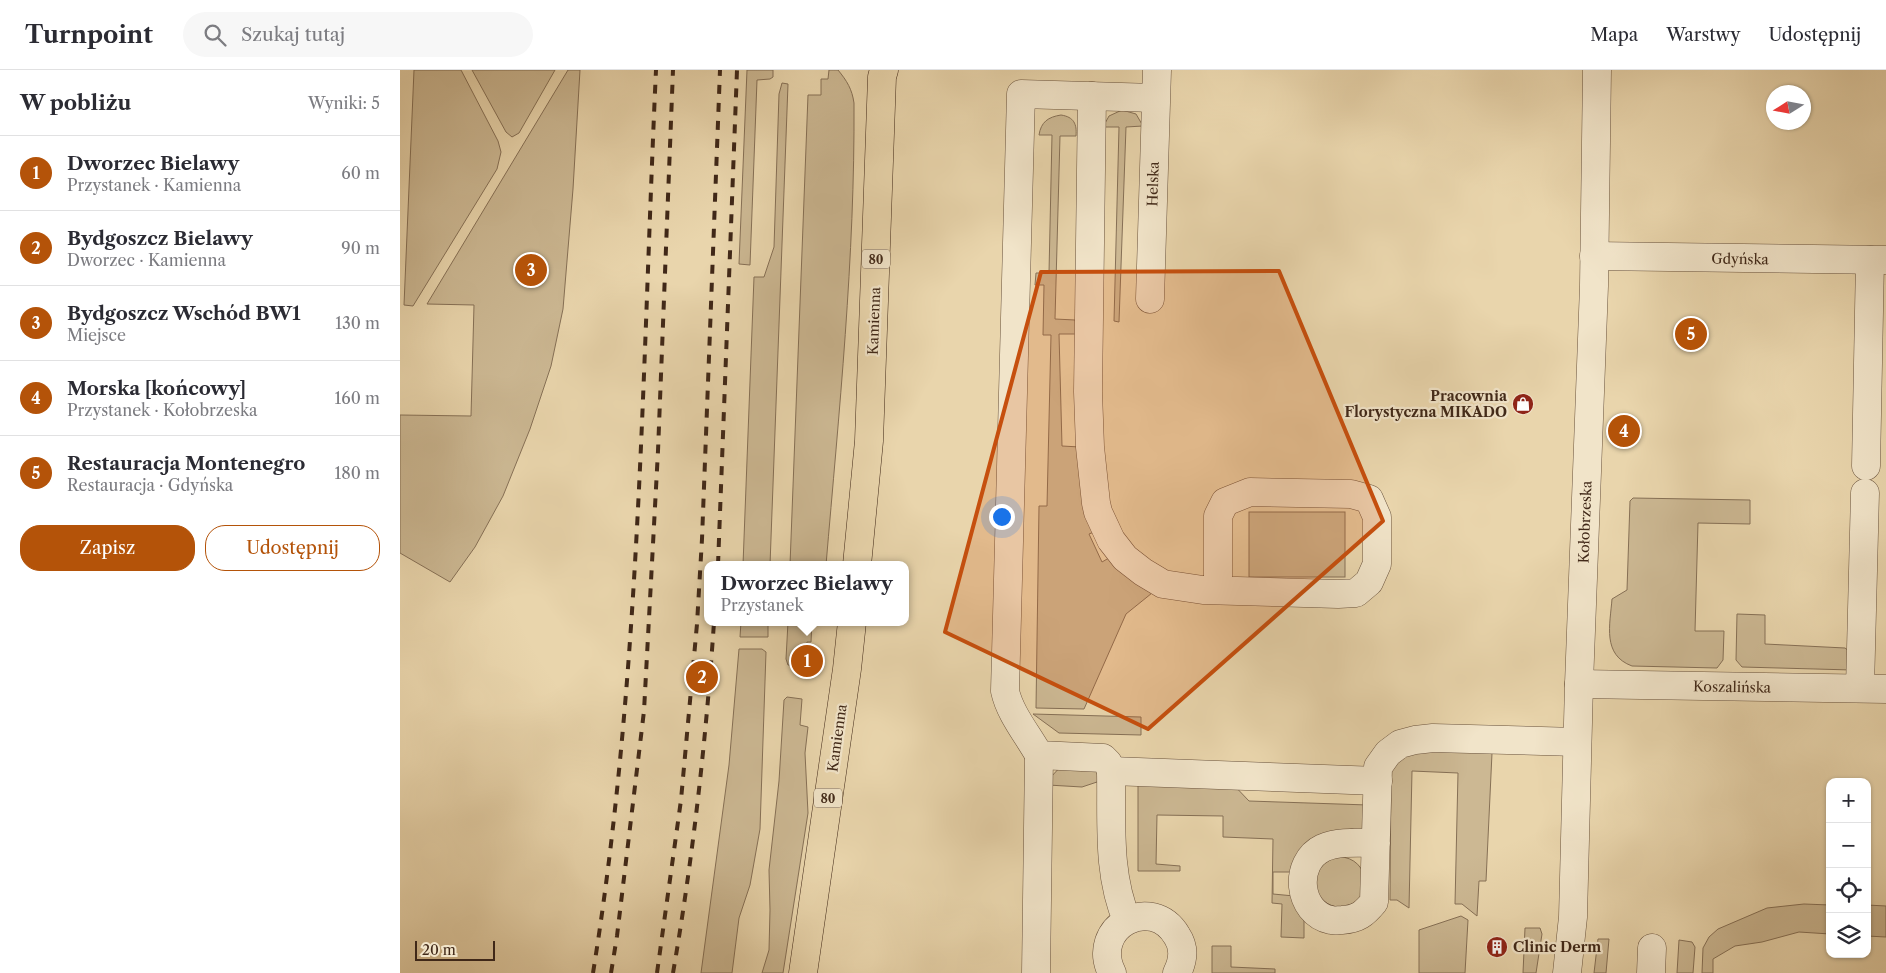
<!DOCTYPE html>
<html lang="pl">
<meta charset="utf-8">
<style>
:root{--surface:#fff;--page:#f7f7f7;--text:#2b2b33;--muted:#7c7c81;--line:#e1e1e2;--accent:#b45309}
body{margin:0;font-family:"Libre Caslon Text",serif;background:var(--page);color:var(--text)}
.controls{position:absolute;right:15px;bottom:15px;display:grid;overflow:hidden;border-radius:10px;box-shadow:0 1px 4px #0004}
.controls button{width:45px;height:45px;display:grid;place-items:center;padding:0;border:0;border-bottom:1px solid var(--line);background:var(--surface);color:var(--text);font:25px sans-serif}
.compass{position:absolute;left:1366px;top:15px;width:45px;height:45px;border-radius:50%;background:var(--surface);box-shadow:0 1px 4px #0004;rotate:259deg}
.scale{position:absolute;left:15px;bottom:12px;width:80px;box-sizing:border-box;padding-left:5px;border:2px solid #402818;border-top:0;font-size:14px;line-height:18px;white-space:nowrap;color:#402818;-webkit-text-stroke:4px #f1e4c9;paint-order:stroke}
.you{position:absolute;left:601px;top:446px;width:18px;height:18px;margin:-12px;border:4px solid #fff;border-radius:50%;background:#1a73e8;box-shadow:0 0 0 8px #1a73e833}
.badge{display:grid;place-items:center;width:32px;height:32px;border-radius:50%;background:var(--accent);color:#fff;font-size:16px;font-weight:700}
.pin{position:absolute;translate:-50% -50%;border:2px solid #fff;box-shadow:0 1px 5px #0006}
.popup{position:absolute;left:304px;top:491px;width:205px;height:65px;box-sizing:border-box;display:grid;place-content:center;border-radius:10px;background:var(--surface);filter:drop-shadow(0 1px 4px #0005);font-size:16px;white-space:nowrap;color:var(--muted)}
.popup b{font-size:19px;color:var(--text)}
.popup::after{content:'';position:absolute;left:50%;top:100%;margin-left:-10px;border:10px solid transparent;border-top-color:var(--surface)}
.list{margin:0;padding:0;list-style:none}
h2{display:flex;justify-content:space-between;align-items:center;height:65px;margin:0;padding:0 20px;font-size:21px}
h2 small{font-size:16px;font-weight:400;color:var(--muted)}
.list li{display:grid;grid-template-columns:32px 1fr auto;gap:15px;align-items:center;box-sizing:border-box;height:75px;padding:0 20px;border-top:1px solid var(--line)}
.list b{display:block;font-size:19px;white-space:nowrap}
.list p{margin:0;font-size:16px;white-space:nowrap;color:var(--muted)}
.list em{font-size:16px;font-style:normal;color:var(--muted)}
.actions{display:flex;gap:10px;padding:15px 20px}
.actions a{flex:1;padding:11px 0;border:1px solid var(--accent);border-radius:20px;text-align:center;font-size:18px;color:var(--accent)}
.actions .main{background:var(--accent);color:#fff}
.icon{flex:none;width:28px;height:28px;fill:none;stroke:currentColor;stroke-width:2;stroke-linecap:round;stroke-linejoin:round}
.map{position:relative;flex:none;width:1486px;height:903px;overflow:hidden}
header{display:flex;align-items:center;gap:30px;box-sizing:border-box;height:70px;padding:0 25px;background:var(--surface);border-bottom:1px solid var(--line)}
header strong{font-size:24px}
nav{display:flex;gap:28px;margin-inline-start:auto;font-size:18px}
.search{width:350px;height:45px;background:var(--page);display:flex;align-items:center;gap:12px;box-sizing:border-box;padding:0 18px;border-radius:28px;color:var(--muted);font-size:19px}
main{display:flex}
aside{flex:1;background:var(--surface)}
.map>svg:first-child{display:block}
.green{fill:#ccb893;stroke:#867056}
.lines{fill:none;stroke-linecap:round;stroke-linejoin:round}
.street-casing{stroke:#6a533d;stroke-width:29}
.primary-casing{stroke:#402818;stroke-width:29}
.street{stroke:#f1e4c9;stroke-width:28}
.primary{stroke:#e9d5ac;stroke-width:28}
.rail{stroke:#402818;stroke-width:4;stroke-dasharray:9 9;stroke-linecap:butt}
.marked{fill:#c64f0e;fill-opacity:0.2;stroke:#c64f0e;stroke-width:4;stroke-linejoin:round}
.labels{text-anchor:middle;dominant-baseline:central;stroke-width:4.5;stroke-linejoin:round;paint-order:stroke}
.shield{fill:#f1e4c9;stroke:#75604d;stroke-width:1}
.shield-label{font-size:12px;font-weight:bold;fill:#402818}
.street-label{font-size:14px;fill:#402818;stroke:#f1e4c9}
.poi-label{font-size:14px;font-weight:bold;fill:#402818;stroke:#f1e4c9;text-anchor:end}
</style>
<header>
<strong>Turnpoint</strong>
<div class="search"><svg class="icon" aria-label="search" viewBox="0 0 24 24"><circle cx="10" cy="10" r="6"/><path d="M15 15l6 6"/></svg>Szukaj tutaj</div>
<nav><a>Mapa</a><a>Warstwy</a><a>Udostępnij</a></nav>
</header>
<main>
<aside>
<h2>W pobliżu<small>Wyniki: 5</small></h2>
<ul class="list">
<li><span class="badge">1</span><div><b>Dworzec Bielawy</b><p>Przystanek · Kamienna</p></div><em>60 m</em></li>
<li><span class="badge">2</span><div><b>Bydgoszcz Bielawy</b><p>Dworzec · Kamienna</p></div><em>90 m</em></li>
<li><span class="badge">3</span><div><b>Bydgoszcz Wschód BW1</b><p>Miejsce</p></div><em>130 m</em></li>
<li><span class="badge">4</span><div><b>Morska [końcowy]</b><p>Przystanek · Kołobrzeska</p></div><em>160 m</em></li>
<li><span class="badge">5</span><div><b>Restauracja Montenegro</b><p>Restauracja · Gdyńska</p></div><em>180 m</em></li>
</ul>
<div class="actions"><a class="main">Zapisz</a><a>Udostępnij</a></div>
</aside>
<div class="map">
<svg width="1486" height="903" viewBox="0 0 1486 903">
<rect width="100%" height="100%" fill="#e9d5ac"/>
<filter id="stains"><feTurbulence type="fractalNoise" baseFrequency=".004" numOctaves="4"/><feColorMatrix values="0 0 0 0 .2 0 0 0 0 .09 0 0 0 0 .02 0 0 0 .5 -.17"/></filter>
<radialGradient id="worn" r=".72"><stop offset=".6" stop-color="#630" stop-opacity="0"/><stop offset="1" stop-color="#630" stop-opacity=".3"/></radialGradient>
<!-- green -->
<g class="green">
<polygon points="14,0 61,0 98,71 101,82 97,99 13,236 4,235"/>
<polygon points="72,0 155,0 119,63 112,67 106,62"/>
<polygon points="168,0 180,0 173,119 163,239 151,296 130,359 103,426 75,477 50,512 0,483 0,345 71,346 74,235 27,234"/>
<polygon points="347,0 373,0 373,7 370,9 357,10 350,195 339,194"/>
<path d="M 429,0 L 438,0 C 447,11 452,19 454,33 C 455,187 439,342 426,495 L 390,495 L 408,25 L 421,25 L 421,9 L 428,9 Z"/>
<polygon points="382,13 388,14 370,495 343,495 354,207 364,207 374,177 379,24"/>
<polygon points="722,40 736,44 743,56 726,57 719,252 714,251 719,57 703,57 709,46"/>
<path d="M 661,45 C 674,47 677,54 676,66 L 660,66 L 655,249 L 675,250 L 679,264 L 659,264 L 662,376 L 680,377 L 697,461 L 689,464 L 702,492 L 714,485 L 757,519 L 726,544 L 684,639 L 636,638 L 639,436 L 647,436 L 651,265 L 643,265 L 644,215 L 635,215 L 636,203 L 649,203 L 652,65 L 639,65 C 641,52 648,47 661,45 Z"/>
<path d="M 1233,428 L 1350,430 L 1350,454 L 1298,453 L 1295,561 L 1324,561 L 1323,590 L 1317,598 L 1232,596 C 1202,585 1210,555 1212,529 L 1227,520 L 1230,431 Z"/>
<rect x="849" y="442" width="96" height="65"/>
<polygon points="1337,544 1365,545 1365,574 1445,578 1453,584 1452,600 1342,597 1336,590"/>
<polygon points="341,552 368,552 368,567 340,567"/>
<polygon points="388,552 412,552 411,572 407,572 404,597 388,595 386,589"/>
<polygon points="339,579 362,579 366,582 360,759 350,815 339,848 332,903 301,903 329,695"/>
<polygon points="387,627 402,629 400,655 408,657 405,683 408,743 383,903 362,903 369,880 370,840 369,800 379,711 384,630"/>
<polygon points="633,644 741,647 741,665 659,663"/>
<polygon points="1011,681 1092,683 1086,811 1079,811 1077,846 1062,834 1055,834 1058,703 1012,701 1009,838 997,830 990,830 991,694"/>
<polygon points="694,692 700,711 682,717 648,715 650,708 663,694"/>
<polygon points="738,707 829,710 849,731 968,735 967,762 952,759 928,763 896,802 873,802 873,824 894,826 904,842 904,868 881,867 882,834 872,833 873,769 823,767 823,746 757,745 756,794 780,796 780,801 738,801"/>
<circle cx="940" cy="812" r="25"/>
<polygon points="1404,834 1430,835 1430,864 1399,862 1362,872 1335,876 1313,889 1313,903 1302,903 1303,878 1309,867 1318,859 1367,838"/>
<polygon points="1467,835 1486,836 1486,867 1467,866"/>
<polygon points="1061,846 1068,850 1065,903 1019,903 1019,860"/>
<polygon points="1125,858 1140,858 1142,864 1136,903 1123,903"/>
<polygon points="1198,869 1209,869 1206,903 1194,903"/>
<polygon points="1279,870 1292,872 1295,877 1293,903 1277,903"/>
<polygon points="812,876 831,876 831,897 875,899 875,903 812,903"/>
</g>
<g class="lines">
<!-- street casing -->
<g class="street-casing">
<g id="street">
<polyline points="692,26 688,322 690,377 696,433 698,442 711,470 725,488 743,502 763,514 803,520 938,524 956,523 969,512 977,494 977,447 969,429 951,424 850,422 825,432 818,446 818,520"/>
<polyline points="1194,186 1486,190"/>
<polyline points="750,229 757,0"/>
<polyline points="1466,396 1470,190"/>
<polyline points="1179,614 1486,619"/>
<polyline points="1460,618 1465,423"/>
<polyline points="711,701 978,711"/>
<path d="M 976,773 C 959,773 939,771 923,778 C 893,792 897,843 931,850 C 934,851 939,850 942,850 C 958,849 964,844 974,832 L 978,697 L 988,683 L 1000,674 L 1015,670 L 1033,668 L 1177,672"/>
<path d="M 727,850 C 707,804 712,751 711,701 L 708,693 L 703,688 L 639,685 C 628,665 610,644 605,621 L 621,24 L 755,28"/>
<polyline points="636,903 639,685"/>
<path d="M 712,903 C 689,857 752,823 777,866 C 785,878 783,891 777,903"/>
<polyline points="1167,903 1173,847 1179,614 1194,216 1197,0"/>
<polyline points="1251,903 1252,878"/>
</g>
</g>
<!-- primary casing -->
<g class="primary-casing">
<g id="primary">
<polyline points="457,495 469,371 482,7 484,0"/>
<polyline points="403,903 447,599 452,552"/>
</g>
</g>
<!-- street -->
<use href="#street" class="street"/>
<!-- primary -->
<use href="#primary" class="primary"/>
<!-- rail -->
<g class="rail">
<polyline points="318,495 337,0"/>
<path d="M 193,903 C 241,605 242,301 256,0"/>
<polyline points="211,903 217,866 244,641 258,381 273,0"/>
<polyline points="257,903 281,730 297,554 302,469 320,0"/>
<path d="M 273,903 C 293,787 306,670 314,552"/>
</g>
</g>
<!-- marked area -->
<path class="marked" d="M 879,201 L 983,451 L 748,659 L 545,562 L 641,202 Z"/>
<!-- icons -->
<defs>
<g id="shop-disc" transform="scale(1.125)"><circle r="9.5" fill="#8f2418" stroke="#f1e4c9"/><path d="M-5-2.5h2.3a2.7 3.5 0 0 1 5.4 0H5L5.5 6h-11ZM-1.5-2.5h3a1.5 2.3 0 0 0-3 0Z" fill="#fff"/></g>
<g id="building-disc" transform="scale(1.125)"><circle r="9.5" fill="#8f2418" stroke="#f1e4c9"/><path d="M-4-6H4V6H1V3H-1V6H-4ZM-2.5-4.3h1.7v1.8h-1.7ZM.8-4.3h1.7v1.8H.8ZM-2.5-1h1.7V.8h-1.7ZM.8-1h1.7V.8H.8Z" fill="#fff"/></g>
</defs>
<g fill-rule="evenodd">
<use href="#shop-disc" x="1123" y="334"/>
<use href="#building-disc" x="1097" y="877"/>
</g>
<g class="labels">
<!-- shield labels -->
<g class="shield">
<rect x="462" y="179.5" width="28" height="19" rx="4"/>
<rect x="414" y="718.5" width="28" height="19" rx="4"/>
</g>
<g class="shield-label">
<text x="476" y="189">80</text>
<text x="428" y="728">80</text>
</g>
<!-- street labels -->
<g class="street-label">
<text transform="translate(753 114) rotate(-88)">Helska</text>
<text transform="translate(1340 189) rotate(1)">Gdyńska</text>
<text transform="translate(474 251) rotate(-88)">Kamienna</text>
<text transform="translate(1185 452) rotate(-88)">Kołobrzeska</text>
<text transform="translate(1332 617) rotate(1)">Koszalińska</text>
<text transform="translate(437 668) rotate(-82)">Kamienna</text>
</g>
<!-- poi labels -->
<g class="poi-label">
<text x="1107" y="326">Pracownia<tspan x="1107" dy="16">Florystyczna MIKADO</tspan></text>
<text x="1113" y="877" text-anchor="start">Clinic Derm</text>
</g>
</g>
<rect width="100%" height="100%" filter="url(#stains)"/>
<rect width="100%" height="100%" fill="url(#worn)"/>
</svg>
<div class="controls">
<button>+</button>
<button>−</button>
<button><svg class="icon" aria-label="locate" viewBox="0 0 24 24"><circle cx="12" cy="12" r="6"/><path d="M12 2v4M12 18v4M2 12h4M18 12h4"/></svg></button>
<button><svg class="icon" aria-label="layers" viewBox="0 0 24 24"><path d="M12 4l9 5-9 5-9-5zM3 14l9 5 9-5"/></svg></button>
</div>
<svg class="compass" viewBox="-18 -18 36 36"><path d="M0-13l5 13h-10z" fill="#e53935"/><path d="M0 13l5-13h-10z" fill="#7c7c81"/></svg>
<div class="scale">20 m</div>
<div class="you"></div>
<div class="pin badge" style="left:407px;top:591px">1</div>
<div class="popup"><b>Dworzec Bielawy</b>Przystanek</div>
<div class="pin badge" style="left:302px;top:607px">2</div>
<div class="pin badge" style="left:131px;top:200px">3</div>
<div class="pin badge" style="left:1224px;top:361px">4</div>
<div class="pin badge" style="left:1291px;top:264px">5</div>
</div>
</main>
